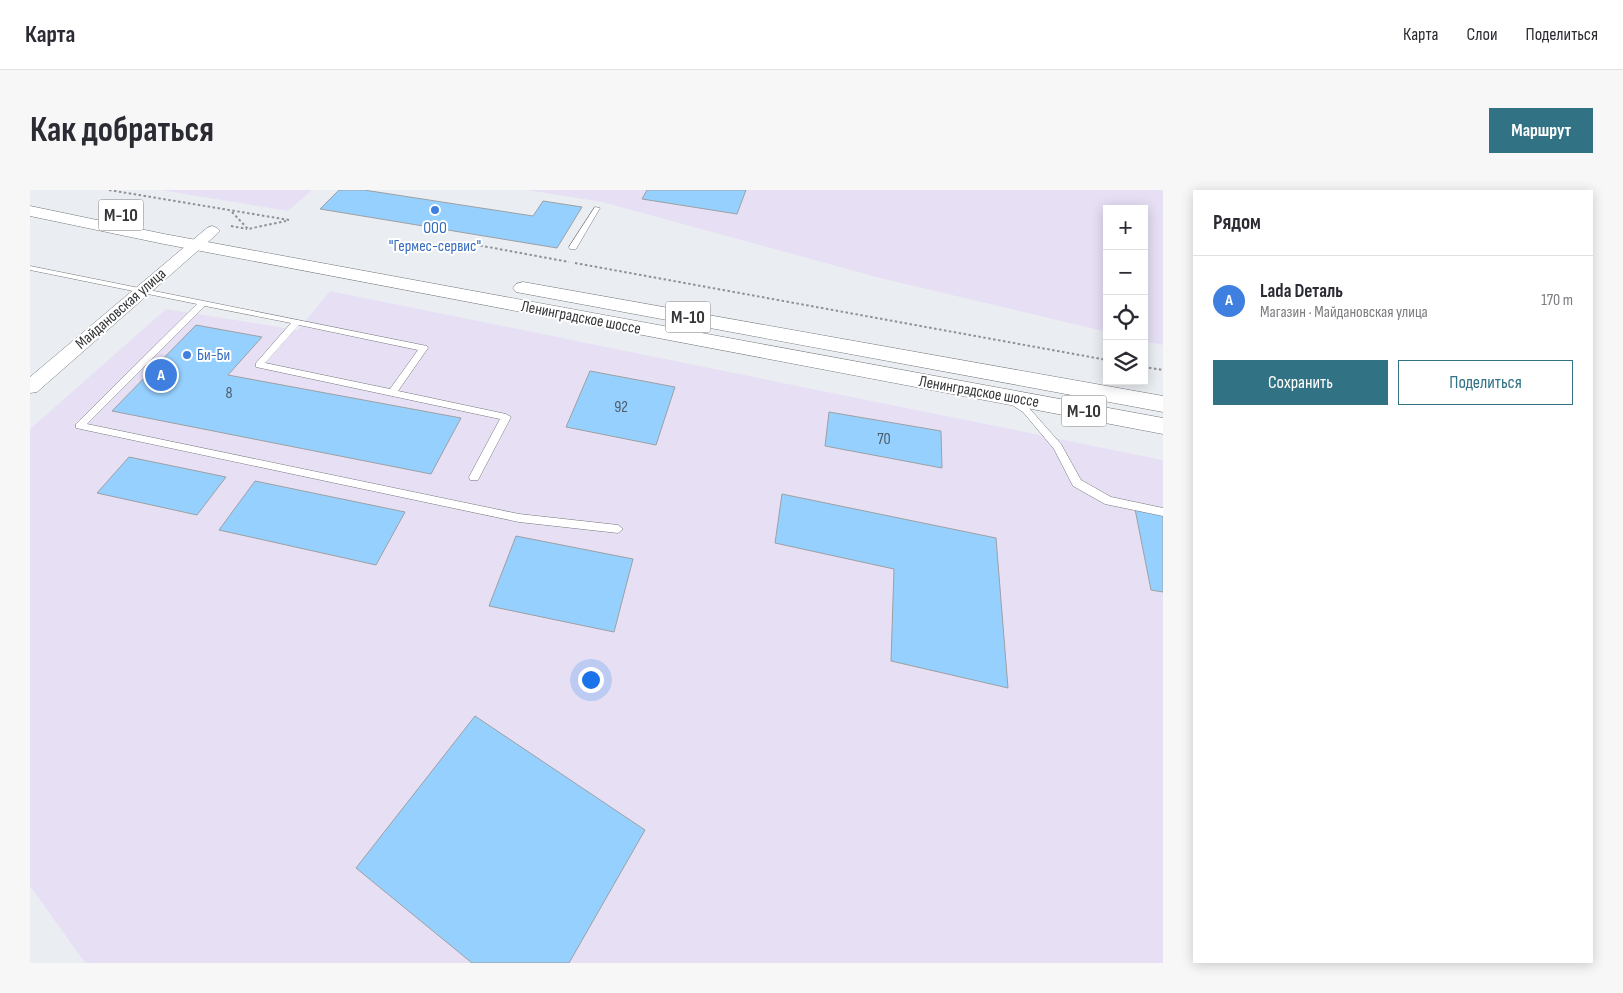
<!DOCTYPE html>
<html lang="ru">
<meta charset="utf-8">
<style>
:root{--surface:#fff;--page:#f7f7f7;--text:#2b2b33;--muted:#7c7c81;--line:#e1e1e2;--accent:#317385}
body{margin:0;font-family:"Sofia Sans Condensed",sans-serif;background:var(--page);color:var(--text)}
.controls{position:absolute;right:15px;top:15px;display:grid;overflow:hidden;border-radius:0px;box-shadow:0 2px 12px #0003}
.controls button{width:45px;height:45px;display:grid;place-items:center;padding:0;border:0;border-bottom:1px solid var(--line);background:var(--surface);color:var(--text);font:25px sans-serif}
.you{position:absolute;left:560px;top:489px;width:18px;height:18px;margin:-12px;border:4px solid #fff;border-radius:50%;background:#1a73e8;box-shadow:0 0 0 8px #1a73e833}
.badge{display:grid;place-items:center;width:32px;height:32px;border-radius:50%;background:var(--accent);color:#fff;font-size:16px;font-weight:700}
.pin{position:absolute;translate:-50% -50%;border:2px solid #fff;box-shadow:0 1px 5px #0006}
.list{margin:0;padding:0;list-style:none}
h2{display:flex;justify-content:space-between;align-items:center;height:65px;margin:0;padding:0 20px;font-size:21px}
h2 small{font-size:16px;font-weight:400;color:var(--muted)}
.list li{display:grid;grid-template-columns:32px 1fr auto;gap:15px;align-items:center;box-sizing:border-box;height:90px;padding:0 20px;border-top:1px solid var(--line)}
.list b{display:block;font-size:19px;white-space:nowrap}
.list p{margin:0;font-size:16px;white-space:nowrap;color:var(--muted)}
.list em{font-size:16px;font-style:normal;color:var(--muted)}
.actions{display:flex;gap:10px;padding:15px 20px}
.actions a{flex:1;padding:11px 0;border:1px solid var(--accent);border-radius:0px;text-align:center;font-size:18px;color:var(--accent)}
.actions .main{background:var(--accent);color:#fff}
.icon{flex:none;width:28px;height:28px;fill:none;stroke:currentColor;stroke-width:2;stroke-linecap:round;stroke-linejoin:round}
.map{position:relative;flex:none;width:1133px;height:773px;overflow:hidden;border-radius:0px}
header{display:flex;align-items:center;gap:30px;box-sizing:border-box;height:70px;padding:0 25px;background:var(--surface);border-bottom:1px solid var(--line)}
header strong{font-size:24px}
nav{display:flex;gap:28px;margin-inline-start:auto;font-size:18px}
.intro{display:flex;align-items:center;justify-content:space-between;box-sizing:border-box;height:120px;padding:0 30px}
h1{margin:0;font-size:35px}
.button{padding:12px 22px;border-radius:0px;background:var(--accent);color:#fff;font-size:18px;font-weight:700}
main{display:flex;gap:30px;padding:0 30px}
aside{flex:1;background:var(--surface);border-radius:0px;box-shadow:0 2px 12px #0003}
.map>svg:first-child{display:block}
.industrial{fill:#e7e0f5}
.building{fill:#96d0fe;stroke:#9da0a3}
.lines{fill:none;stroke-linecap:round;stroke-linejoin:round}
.service-casing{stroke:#74777a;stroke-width:1}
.minor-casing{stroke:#74777a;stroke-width:1}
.trunk-casing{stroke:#74777a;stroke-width:1}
.path{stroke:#8f9194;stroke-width:2;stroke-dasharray:2.5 2.5;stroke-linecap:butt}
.service{fill:#fff;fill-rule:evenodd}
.minor{fill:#fff;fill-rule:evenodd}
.trunk{fill:#fff;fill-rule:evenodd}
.shop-dot{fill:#3f7fe0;stroke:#fff;stroke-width:2}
.labels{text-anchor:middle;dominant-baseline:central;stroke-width:4;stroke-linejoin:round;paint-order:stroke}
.far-shop-label{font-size:16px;fill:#366cbe;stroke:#fff}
.far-street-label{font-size:16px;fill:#353638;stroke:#fff}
.number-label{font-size:16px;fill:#4d5c6a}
.shield{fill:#fff;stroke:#727274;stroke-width:1}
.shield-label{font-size:18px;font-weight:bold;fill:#353638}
</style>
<header>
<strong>Карта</strong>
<nav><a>Карта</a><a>Слои</a><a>Поделиться</a></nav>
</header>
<div class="intro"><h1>Как добраться</h1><a class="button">Маршрут</a></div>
<main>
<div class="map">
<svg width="1133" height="773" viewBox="0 0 1133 773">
<rect width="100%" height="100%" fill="#eaeef2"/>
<!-- industrial -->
<g class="industrial">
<polygon points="131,0 282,0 258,21"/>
<polygon points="497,0 1133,0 1133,155 1114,151 1114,19 1077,19 1077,142 850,88 572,12"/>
<polygon points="300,101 1133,270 1133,773 55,773 0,696 0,239 136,119 268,140"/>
</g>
<!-- building -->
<g class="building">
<polygon points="309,0 334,0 503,26 513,11 552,17 527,58 290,19"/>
<polygon points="617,0 716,0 707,24 612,9"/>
<polygon points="166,135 232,147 198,185 431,228 401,284 82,221"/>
<polygon points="560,181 645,197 626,255 536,237"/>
<polygon points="799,222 911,241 912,278 795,256"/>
<polygon points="99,267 196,287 167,325 67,303"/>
<polygon points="225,291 375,322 346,375 189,340"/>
<polygon points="752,304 966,348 978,498 861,471 864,379 745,353"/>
<polygon points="1104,314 1133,320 1133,402 1121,400"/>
<polygon points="486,346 603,369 584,442 459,416"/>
<polygon points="445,526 615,640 539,773 442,773 326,678"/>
</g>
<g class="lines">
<!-- service casing -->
<g class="service-casing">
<g id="service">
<polygon points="565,17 570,18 546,59 540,59 539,57"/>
<path d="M 0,76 L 397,156 L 398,158 L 368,201 L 476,224 L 481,227 L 448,290 L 440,290 L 439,287 L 470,229 L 226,177 L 226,173 L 261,133 L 175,116 L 57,234 L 489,324 L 588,335 L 593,339 L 588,343 L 489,332 L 46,238 L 46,234 L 167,114 L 0,80 ZM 269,135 L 388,160 L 360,199 L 235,173 Z"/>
<polygon points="979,206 999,218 1031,254 1051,290 1081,307 1133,318 1133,326 1075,314 1043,296 1024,259 993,222 976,211 974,209"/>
</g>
</g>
<!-- minor casing -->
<g class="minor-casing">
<polygon id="minor" points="182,36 187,38 190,41 187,44 7,202 0,203 0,187 177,38"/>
</g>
<!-- trunk casing -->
<g class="trunk-casing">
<g id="trunk">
<polygon points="0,16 134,44 1133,228 1133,244 134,54 0,26"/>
<polygon points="493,92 1133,206 1133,222 486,102 483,98 486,94"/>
</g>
</g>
<!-- path -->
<g class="path">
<polyline points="79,0 259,30"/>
<polyline points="202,22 218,39 256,31"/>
<polyline points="201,36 217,39"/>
<polyline points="401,57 431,52 539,72"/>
<polyline points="545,73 1077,170"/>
<polyline points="1114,177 1133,180"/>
</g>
<!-- service -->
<use href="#service" class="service"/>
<!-- minor -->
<use href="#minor" class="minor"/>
<!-- trunk -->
<use href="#trunk" class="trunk"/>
</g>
<!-- markers -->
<g class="shop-dot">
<circle cx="405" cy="20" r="5"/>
<circle cx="157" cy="165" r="5"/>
</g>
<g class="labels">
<!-- far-shop labels -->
<g class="far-shop-label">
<text x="405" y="38">ООО<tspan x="405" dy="18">"Гермес-сервис"</tspan></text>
<text x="167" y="165" text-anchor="start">Би-Би</text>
</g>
<!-- far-street labels -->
<g class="far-street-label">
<text transform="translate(91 119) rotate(-41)">Майдановская улица</text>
<text transform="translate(551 128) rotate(11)">Ленинградское шоссе</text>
<text transform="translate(949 202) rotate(10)">Ленинградское шоссе</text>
</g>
<!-- number labels -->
<g class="number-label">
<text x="199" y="203">8</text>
<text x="591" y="217">92</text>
<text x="854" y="249">70</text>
</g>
<!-- shield labels -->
<g class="shield">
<rect x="68.5" y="9.5" width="45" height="31" rx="4"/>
<rect x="635.5" y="111.5" width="45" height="31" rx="4"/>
<rect x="1031.5" y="205.5" width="45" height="31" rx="4"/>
</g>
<g class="shield-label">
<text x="91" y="25">М-10</text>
<text x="658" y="127">М-10</text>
<text x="1054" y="221">М-10</text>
</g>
</g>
</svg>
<div class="controls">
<button>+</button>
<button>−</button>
<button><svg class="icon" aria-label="locate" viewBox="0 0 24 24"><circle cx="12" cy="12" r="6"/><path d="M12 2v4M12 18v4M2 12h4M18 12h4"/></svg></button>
<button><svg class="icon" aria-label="layers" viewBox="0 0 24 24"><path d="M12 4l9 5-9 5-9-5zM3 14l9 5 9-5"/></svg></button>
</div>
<div class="you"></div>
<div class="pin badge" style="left:131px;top:185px;background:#3f7fe0">A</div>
</div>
<aside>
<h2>Рядом<small></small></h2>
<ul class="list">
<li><span class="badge" style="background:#3f7fe0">A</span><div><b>Lada Dеталь</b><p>Магазин · Майдановская улица</p></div><em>170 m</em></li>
</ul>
<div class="actions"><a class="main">Сохранить</a><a>Поделиться</a></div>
</aside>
</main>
